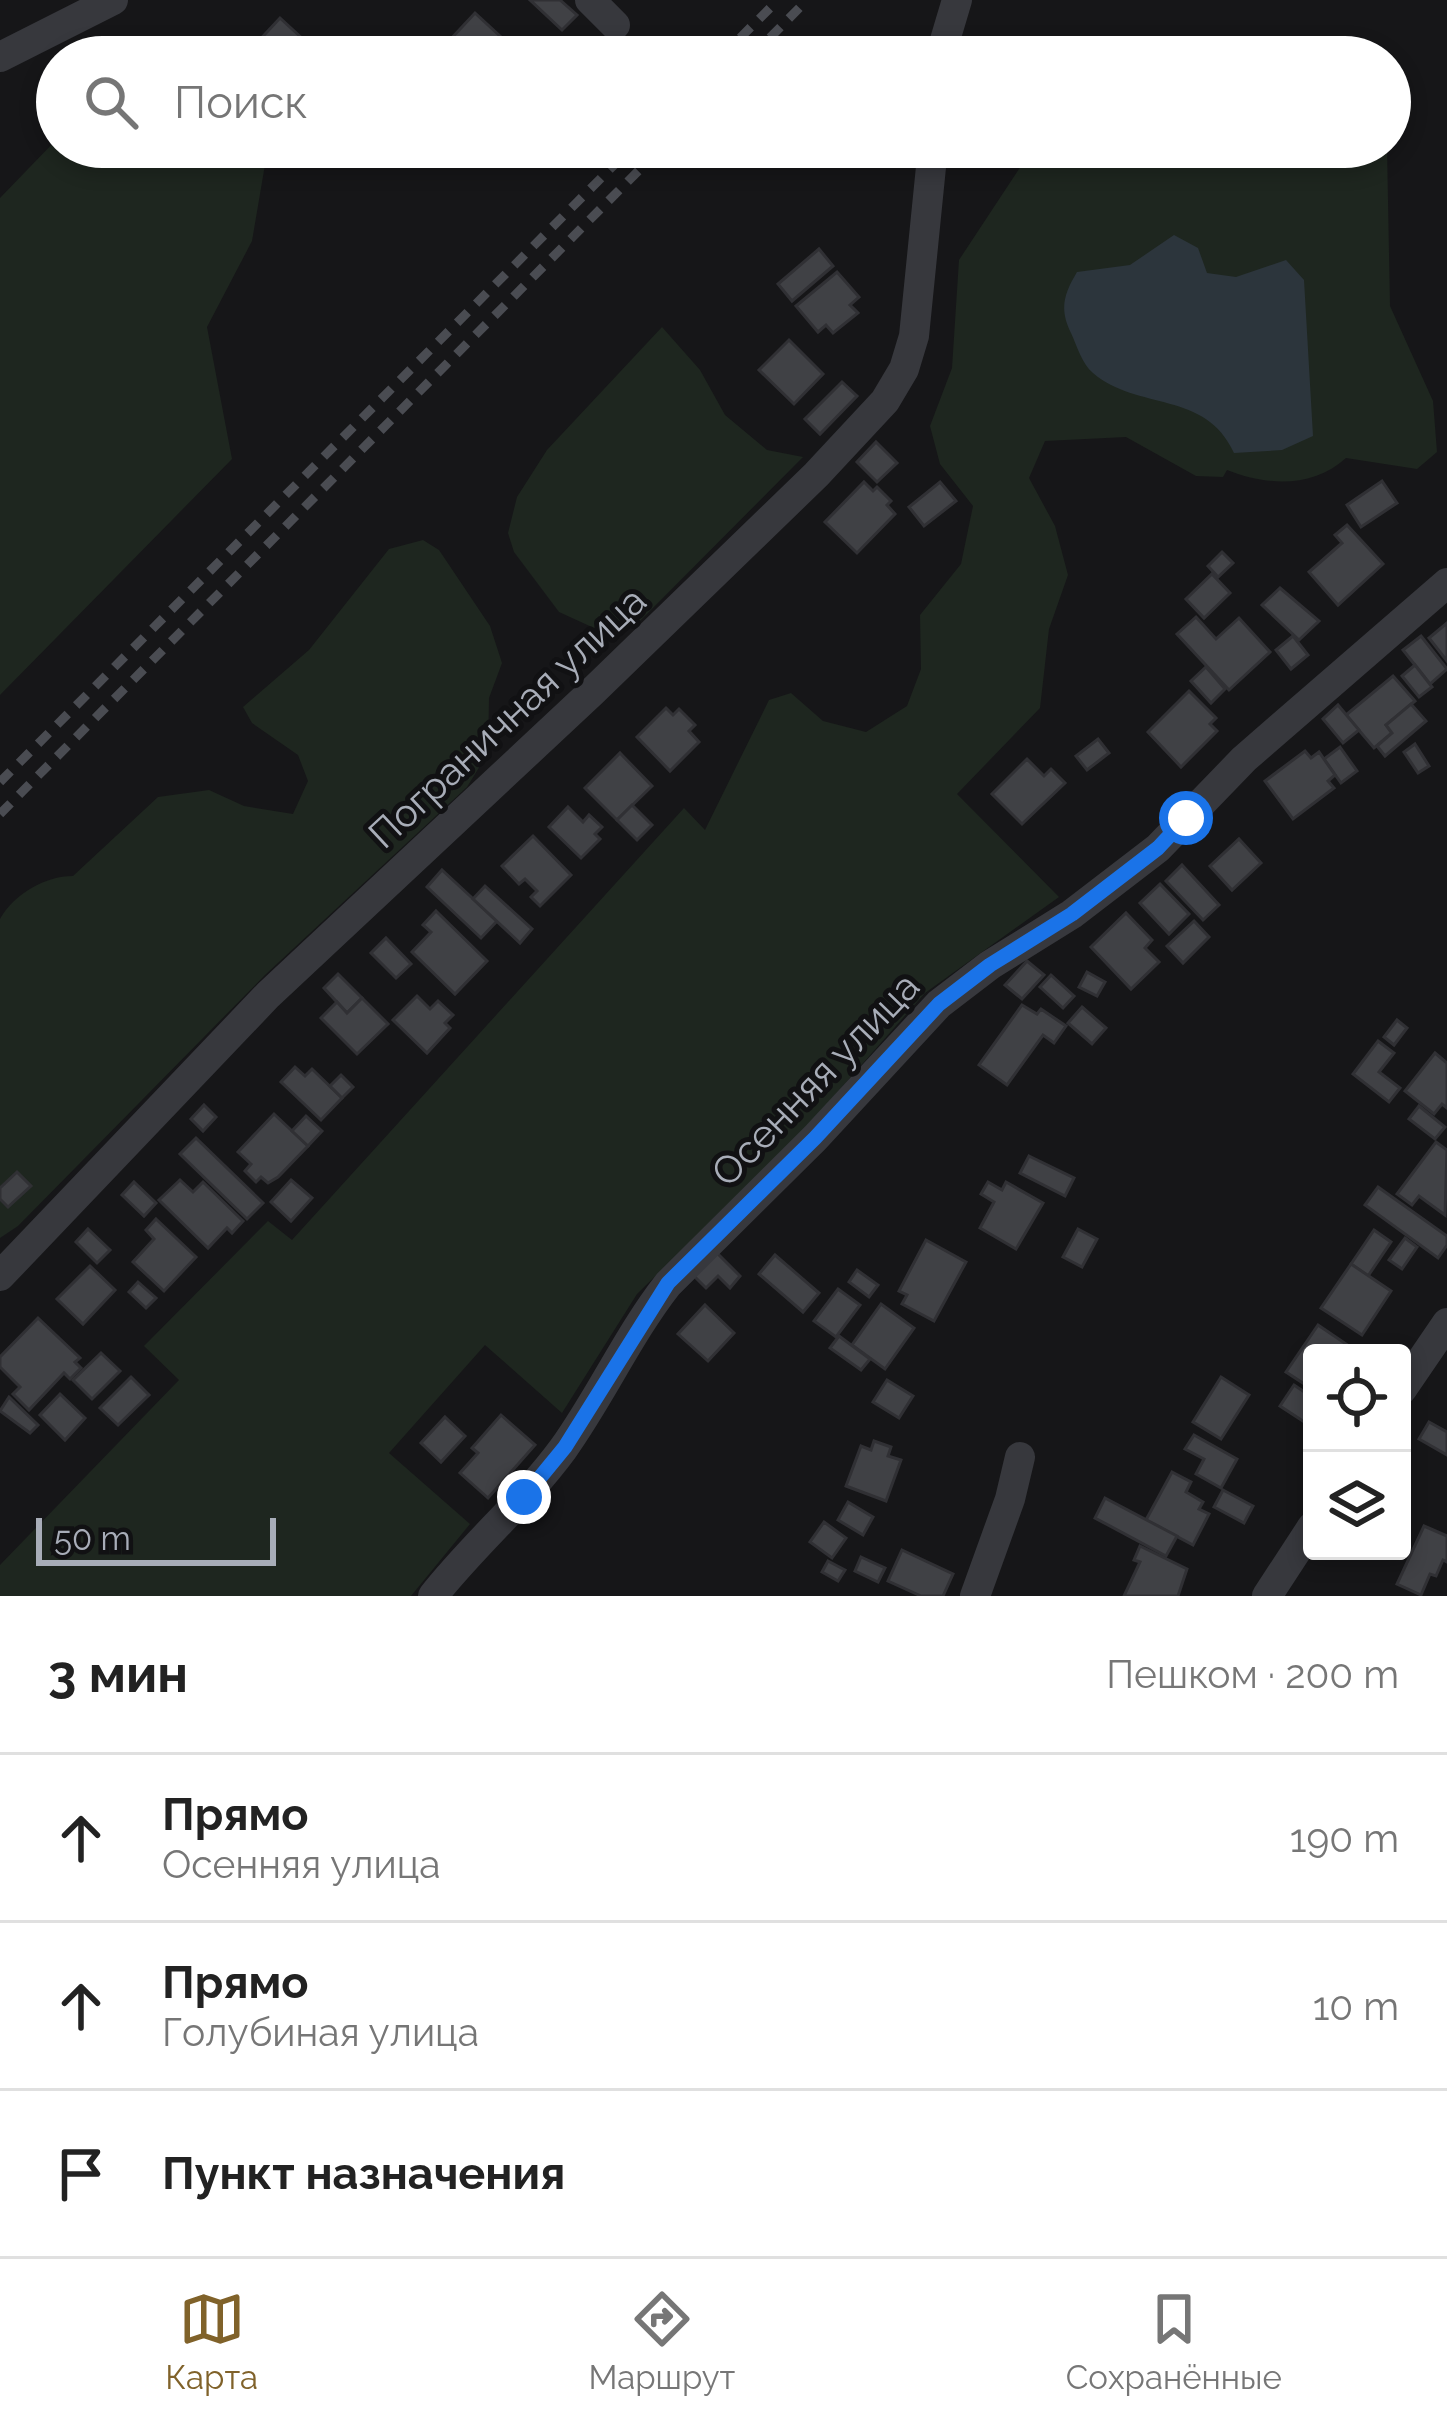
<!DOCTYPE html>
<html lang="ru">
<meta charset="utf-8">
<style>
:root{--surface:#fff;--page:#f2f2f2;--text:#222;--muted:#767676;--line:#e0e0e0;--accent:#80622a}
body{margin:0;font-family:Raleway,sans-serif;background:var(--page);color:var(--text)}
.controls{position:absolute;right:36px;bottom:36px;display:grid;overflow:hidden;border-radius:12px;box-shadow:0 6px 18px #0003}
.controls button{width:108px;height:108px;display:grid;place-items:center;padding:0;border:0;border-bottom:3px solid var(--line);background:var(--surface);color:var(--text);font:60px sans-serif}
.scale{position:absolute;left:36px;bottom:30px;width:240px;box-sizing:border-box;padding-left:12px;border:6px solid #a8adb8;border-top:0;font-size:33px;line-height:42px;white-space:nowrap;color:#a8adb8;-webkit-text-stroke:9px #111113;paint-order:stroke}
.stop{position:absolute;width:36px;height:36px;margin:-27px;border:9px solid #1a73e8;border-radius:50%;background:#fff}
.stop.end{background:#1a73e8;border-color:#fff;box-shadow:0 3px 12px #0008}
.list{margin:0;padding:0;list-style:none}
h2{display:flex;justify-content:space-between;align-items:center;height:156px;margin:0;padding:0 48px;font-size:51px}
h2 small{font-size:39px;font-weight:400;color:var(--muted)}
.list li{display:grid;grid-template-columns:78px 1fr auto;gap:36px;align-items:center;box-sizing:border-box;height:168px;padding:0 48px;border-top:3px solid var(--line)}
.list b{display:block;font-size:45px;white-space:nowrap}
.list p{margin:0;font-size:39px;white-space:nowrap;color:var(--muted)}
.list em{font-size:39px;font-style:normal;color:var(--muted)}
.icon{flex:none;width:66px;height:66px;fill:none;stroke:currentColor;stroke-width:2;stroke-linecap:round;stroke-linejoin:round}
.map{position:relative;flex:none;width:1447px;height:1596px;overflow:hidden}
.search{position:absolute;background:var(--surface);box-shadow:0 6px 18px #0003;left:36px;right:36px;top:36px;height:132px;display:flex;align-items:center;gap:30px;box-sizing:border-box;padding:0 42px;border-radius:66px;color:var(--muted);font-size:45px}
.sheet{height:660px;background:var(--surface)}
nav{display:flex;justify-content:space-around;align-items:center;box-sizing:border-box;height:168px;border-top:3px solid var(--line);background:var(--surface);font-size:33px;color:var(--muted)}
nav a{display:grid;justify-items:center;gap:6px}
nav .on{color:var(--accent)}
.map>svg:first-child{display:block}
.green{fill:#1e261f}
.water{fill:#2c353c}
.building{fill:#404145;stroke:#303034;stroke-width:3}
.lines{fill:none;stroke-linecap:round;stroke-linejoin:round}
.minor{stroke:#37383d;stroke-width:30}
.rail{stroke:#4a4c52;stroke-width:9;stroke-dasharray:15 12;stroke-linecap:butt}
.route{stroke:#1a73e8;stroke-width:15}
.labels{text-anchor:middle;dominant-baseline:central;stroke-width:10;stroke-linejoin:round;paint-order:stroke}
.street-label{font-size:39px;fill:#a8adb8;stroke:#111113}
</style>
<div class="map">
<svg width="1447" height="1596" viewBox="0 0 1447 1596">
<rect width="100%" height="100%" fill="#161618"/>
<!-- green -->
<g class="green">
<polygon points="57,139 57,147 268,147 252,241 207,327 232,459 0,695 0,198"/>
<path d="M 1114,147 L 1387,147 L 1390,306 L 1433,401 L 1437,452 L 1417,469 L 1346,458 C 1313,488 1267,486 1227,470 L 1223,477 L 1196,476 L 1126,437 L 1045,441 L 1029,478 L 1055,526 L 1068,575 L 1049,629 L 1040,708 L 957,794 L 1059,897 L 925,993 L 804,1130 L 637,1294 L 562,1413 L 485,1345 L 389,1453 L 470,1524 L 411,1596 L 0,1596 L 0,1565 L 179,1380 L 144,1346 L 268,1221 L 292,1240 L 684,808 L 705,830 L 769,700 L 791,693 L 823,721 L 866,732 L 907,706 L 921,669 L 920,615 L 961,564 L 973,506 L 940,464 L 930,426 L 952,368 L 959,260 L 1023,163 L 1046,155 L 1095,162 Z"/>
<polygon points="662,327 700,370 725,415 767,450 803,457 639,622 594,628 559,612 514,552 508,533 517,497 547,450"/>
<path d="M 423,540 L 439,550 L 490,626 L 502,663 L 489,698 L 488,753 L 467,787 L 265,975 L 18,1226 L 0,1238 L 0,919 C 14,894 45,876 73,876 L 158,797 L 209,790 L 244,806 L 293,814 L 308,781 L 298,755 L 252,723 L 243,707 L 309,650 L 389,549 Z"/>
</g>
<!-- water -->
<path class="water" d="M 1174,235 L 1198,248 L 1207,273 L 1236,277 L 1286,260 L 1304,280 L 1313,436 L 1282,450 L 1234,453 C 1206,390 1137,411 1093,373 C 1082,364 1077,346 1071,333 C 1059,309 1064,294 1077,272 L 1130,265 Z"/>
<!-- building -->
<g class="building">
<polygon points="530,0 560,0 577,15 562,30"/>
<polygon points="475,13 514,49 506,57 434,57"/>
<polygon points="280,18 304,40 288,57 264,57 253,47"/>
<polygon points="819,249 833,266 792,301 778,284"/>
<polygon points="837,272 859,297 850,305 858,313 833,333 826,325 818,332 796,306"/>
<polygon points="789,340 823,374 794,404 759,370"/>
<polygon points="842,382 857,396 820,434 805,419"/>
<polygon points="876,442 897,463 877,482 857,462"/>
<polygon points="1382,481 1397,503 1361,527 1347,505"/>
<polygon points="864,482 873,491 877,487 891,501 887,505 895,514 857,553 825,522"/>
<polygon points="940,482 956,501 924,526 909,507"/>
<polygon points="1347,525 1383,564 1338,605 1309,572 1342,543 1335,535"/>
<polygon points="1222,552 1233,563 1218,577 1208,566"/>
<polygon points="1212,574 1230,593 1204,618 1186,599"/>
<polygon points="1280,588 1319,621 1299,640 1262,605"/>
<polygon points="1196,617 1216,639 1239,618 1270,652 1229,690 1177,634"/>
<polygon points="1447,623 1447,661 1429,638"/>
<polygon points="1293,636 1308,655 1291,669 1276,650"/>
<polygon points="1421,636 1447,669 1430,684 1403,650"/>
<polygon points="1415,665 1432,687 1419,697 1402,676"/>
<polygon points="1206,667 1225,689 1211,703 1191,681"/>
<polygon points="1393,676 1415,701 1386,725 1392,733 1374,748 1346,715"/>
<polygon points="1189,691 1216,718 1210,724 1217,731 1181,767 1148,732"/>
<polygon points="1411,704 1426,721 1385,756 1377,746 1392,733 1386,725"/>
<polygon points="1338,705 1359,730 1343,743 1323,719"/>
<polygon points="666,708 673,715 679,709 695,725 689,731 699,742 670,771 637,737"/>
<polygon points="1098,739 1109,753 1087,770 1076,756"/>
<polygon points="1415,744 1429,766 1418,773 1404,752"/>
<polygon points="1340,747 1357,771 1341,783 1324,759"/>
<polygon points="1305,751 1311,758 1319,752 1335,775 1328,781 1334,788 1293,819 1265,781"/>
<polygon points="620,753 652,786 617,820 585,788"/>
<polygon points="1027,759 1044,776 1051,769 1065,783 1022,824 992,794"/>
<polygon points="632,805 652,825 637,840 617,820"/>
<polygon points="568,807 583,822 589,815 602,827 595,834 600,839 581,858 549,827"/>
<polygon points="533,836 571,875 540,906 531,897 537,891 525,879 519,884 502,866"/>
<polygon points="1239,839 1261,863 1232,890 1210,866"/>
<polygon points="1182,865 1219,905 1203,920 1166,881"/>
<polygon points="442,870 497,921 481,938 427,887"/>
<polygon points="1160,884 1189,914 1169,934 1140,903"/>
<polygon points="485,886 532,929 520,943 473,899"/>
<polygon points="436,911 487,961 455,994 412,952 431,932 423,925"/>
<polygon points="1126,913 1152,940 1145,948 1159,962 1131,989 1091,947"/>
<polygon points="1194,921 1209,937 1183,963 1167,946"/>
<polygon points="386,938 411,964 396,978 371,953"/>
<polygon points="1027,961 1044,975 1022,999 1005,985"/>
<polygon points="1087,972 1105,982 1097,996 1079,987"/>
<polygon points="338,974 362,998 347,1013 324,988"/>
<polygon points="1051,975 1074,996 1063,1008 1040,987"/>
<polygon points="417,996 430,1009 438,1001 453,1015 445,1023 450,1028 427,1053 393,1020"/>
<polygon points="362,998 388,1024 357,1054 321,1018 337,1002 347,1013"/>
<polygon points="1022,1005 1037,1014 1041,1009 1066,1026 1054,1043 1043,1035 1007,1085 979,1065"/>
<polygon points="1082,1007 1106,1028 1092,1044 1068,1023"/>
<polygon points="1397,1020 1407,1028 1394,1045 1384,1037"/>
<polygon points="1378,1041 1394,1053 1379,1072 1400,1088 1389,1102 1353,1074"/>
<polygon points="1435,1053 1447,1063 1447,1108 1442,1104 1434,1114 1405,1091"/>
<polygon points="295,1067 305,1076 312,1069 342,1098 321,1120 281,1082"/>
<polygon points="341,1075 353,1087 342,1098 330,1086"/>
<polygon points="204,1105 216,1117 203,1131 191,1119"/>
<polygon points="1419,1106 1445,1127 1435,1139 1409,1119"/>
<polygon points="274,1114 308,1146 278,1177 268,1183 261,1177 256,1182 245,1171 251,1164 238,1152"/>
<polygon points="306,1116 322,1131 308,1146 292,1131"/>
<polygon points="196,1138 263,1203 247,1219 180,1154"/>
<polygon points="1436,1142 1447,1150 1445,1215 1419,1196 1412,1205 1397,1194"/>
<polygon points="1029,1156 1074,1178 1065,1196 1020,1173"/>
<polygon points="17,1172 31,1186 8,1207 0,1199 0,1188"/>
<polygon points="180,1180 193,1192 203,1182 243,1221 232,1233 227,1228 208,1248 159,1200"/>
<polygon points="291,1180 312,1198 291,1221 271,1202"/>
<polygon points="134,1182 156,1203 144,1216 122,1195"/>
<polygon points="988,1182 1002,1190 1006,1182 1043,1203 1016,1249 980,1228 994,1202 981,1194"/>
<polygon points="1378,1187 1447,1236 1447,1245 1438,1258 1365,1205"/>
<polygon points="156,1219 196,1257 164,1291 133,1262 154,1239 146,1230"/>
<polygon points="88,1229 110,1250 97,1263 76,1242"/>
<polygon points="1078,1229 1097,1239 1082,1267 1063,1257"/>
<polygon points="1374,1230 1391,1242 1368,1276 1351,1264"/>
<polygon points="1405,1238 1417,1247 1402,1269 1389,1260"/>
<polygon points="926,1240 966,1262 934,1321 902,1304 907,1295 899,1291"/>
<polygon points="716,1252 740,1276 730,1288 718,1276 706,1288 693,1275"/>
<polygon points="775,1255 819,1293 803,1312 759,1274"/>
<polygon points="1351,1264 1391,1291 1362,1335 1321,1308"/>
<polygon points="90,1266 115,1290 83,1324 57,1299"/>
<polygon points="857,1270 878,1285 869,1297 849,1282"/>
<polygon points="138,1282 156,1298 146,1308 129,1292"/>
<polygon points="838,1289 860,1305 836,1337 814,1321"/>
<polygon points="881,1304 914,1328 885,1369 852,1345"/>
<polygon points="705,1305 734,1333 708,1361 678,1334"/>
<polygon points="38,1318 80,1358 75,1362 81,1368 70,1379 64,1373 29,1410 13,1394 20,1387 0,1367 0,1357"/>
<polygon points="1318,1325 1352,1348 1348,1353 1312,1353 1312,1389 1286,1372"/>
<polygon points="839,1336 870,1359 861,1370 830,1348"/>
<polygon points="101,1353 120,1371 92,1399 73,1380"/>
<polygon points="131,1377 149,1395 118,1425 100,1408"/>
<polygon points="1221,1377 1249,1395 1221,1439 1193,1422"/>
<polygon points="887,1380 913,1396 899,1418 873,1402"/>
<polygon points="1294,1385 1312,1397 1312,1427 1280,1406"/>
<polygon points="60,1394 85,1418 65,1440 40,1415"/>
<polygon points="9,1397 38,1425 30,1433 0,1411"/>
<polygon points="501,1415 535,1445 488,1498 460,1473 478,1453 472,1448"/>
<polygon points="445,1417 465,1436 441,1462 421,1443"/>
<polygon points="1429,1422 1447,1432 1447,1455 1419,1439"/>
<polygon points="1194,1435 1237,1459 1221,1488 1196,1474 1204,1459 1185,1449"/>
<polygon points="874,1441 891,1447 888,1456 901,1460 886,1501 846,1486 861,1446 871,1450"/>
<polygon points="1172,1472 1191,1482 1186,1492 1203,1502 1199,1509 1209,1514 1193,1545 1146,1520"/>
<polygon points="1223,1490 1253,1506 1244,1523 1214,1507"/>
<polygon points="1105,1498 1177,1536 1166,1556 1095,1518"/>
<polygon points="848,1502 873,1517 863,1535 838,1520"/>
<polygon points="824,1522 846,1538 832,1558 810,1542"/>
<polygon points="1424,1526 1447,1536 1447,1562 1443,1560 1436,1576 1430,1574 1421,1595 1397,1584"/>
<polygon points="1140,1546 1187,1569 1178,1596 1124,1596 1140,1562 1134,1560"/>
<polygon points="902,1550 953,1574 943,1596 921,1596 888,1581"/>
<polygon points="861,1557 885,1568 878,1582 855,1571"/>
<polygon points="828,1561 845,1570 838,1581 822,1572"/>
</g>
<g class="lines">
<!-- minor -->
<g class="minor">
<polyline points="590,0 615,25"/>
<polyline points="0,57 113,0"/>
<polyline points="940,57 957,0"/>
<polyline points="0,1276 268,995 592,692 816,475 885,401 904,369 914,336 933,147"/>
<polyline points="1402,1389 1447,1323"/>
<path d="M 433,1596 C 473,1545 524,1502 563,1449 C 601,1396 628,1335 668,1284 L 815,1138 L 939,1004 L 990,965 L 1072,914 L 1158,848 L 1244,759 L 1447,583"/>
<polyline points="975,1596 1010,1499 1020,1457"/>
<polyline points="1267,1596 1312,1527"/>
</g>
<!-- rail -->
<g class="rail">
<polyline points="721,57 778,0"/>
<polyline points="751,57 807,0"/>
<polyline points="0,782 632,147"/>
<polyline points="0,814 662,147"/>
</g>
</g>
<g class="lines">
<!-- route -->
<polyline class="route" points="524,1497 565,1447 668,1283 815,1138 939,1004 990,965 1072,914 1158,848 1186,818"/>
</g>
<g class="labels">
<!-- street labels -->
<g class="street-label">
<text transform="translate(507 717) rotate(-43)">Пограничная улица</text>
<text transform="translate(815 1079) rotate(-46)">Осенняя улица</text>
</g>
</g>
</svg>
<div class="controls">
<button><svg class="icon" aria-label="locate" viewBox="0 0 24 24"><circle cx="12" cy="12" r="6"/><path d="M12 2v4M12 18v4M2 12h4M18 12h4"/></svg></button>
<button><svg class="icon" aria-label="layers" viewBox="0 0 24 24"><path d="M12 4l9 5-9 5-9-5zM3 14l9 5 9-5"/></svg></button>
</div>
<div class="scale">50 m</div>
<div class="stop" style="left:1186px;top:818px"></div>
<div class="stop end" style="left:524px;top:1497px"></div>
<div class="search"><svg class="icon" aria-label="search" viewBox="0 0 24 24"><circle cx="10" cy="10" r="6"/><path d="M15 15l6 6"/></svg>Поиск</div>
</div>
<section class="sheet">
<h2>3 мин<small>Пешком · 200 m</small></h2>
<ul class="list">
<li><svg class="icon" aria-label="ahead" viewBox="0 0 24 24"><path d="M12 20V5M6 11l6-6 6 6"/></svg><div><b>Прямо</b><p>Осенняя улица</p></div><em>190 m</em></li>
<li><svg class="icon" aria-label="ahead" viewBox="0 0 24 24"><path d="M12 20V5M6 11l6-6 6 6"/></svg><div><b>Прямо</b><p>Голубиная улица</p></div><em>10 m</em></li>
<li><svg class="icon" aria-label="arrive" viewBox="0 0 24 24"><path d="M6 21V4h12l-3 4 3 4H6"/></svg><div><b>Пункт назначения</b></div></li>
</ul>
</section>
<nav>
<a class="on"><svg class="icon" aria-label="map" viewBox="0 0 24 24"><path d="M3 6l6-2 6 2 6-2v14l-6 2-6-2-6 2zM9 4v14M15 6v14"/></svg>Карта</a>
<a><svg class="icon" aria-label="directions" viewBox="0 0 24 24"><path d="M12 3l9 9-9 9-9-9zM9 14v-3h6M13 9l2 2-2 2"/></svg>Маршрут</a>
<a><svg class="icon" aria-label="saved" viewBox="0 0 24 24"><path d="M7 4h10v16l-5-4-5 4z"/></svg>Сохранённые</a>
</nav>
